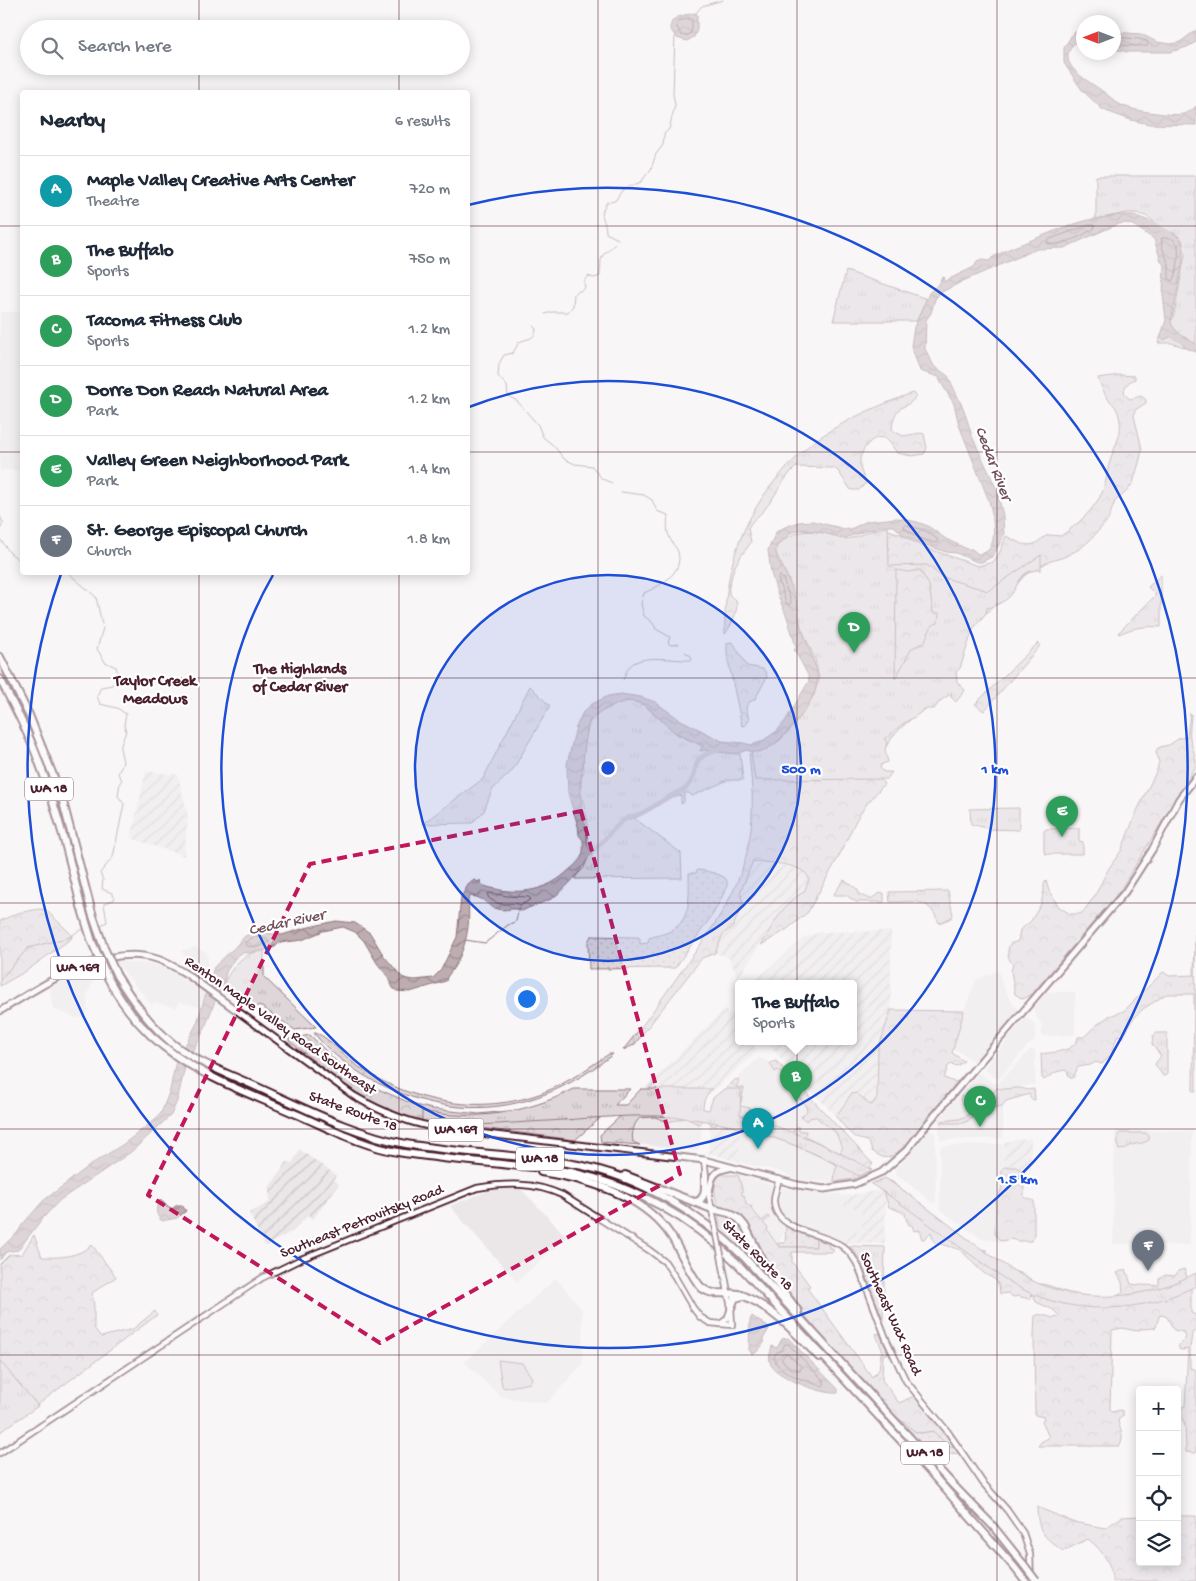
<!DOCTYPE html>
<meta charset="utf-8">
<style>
:root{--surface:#fff;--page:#f6f6f7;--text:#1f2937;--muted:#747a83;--line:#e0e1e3;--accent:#d1495b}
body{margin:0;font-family:"Gochi Hand",sans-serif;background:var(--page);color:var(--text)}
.controls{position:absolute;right:15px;bottom:15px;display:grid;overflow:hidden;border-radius:5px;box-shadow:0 2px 12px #0003}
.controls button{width:45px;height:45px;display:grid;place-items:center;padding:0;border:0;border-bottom:1px solid var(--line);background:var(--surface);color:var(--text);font:25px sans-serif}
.compass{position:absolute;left:1076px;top:15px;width:45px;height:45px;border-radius:50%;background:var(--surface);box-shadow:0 2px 12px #0003;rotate:270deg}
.you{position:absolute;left:526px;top:998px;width:18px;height:18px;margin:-12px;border:4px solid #fff;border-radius:50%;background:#1a73e8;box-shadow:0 0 0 8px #1a73e833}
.badge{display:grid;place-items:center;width:32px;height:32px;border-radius:50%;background:var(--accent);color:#fff;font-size:16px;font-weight:700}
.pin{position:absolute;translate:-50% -41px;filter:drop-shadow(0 1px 2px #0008)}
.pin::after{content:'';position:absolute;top:26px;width:18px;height:15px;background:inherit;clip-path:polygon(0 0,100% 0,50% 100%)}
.popup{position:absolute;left:735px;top:980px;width:122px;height:65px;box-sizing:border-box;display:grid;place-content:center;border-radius:5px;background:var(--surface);filter:drop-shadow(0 1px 4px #0005);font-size:16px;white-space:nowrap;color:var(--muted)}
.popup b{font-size:19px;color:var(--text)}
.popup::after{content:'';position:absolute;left:50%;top:100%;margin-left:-10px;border:10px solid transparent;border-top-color:var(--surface)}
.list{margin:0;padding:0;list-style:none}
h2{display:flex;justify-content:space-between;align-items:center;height:65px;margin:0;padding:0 20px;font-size:21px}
h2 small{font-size:16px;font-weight:400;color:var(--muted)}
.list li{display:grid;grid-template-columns:32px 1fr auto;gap:15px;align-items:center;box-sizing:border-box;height:70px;padding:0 20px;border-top:1px solid var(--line)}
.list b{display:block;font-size:19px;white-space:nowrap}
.list p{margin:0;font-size:16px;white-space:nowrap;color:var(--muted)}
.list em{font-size:16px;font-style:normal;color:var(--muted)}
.icon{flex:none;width:28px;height:28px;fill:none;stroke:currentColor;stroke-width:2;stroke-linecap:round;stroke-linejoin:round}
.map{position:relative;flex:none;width:1196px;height:1581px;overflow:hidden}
.search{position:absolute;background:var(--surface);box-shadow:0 2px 12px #0003;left:20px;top:20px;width:450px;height:55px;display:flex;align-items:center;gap:12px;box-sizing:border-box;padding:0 18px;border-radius:28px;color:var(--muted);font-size:19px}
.panel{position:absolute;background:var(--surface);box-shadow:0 2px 12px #0003;left:20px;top:90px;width:450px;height:485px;border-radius:5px}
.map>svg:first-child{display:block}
.built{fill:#ebe6e8}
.industrial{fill:url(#industrial-furrows)}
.grass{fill:url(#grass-dots);stroke:#947a82}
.forest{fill:url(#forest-crowns);stroke:#947a82}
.park{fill:url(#park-tufts);stroke:#947a82;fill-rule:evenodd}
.garden{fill:#ded6d9;stroke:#947a82}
.water{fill:url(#water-waves);stroke:#8f747b}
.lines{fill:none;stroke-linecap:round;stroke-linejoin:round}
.shore{stroke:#785860;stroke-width:1}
.stream{stroke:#8f747b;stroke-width:1}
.river{stroke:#bdadb0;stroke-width:4.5}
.secondary-casing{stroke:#4a1f2b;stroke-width:8}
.primary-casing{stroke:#4a1f2b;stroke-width:9}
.motorway-casing{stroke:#4a1f2b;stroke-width:10}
.secondary{stroke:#fff;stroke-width:4.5}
.primary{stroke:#fff;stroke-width:5}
.motorway{stroke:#fff;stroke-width:6}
.secondary-bridge-casing{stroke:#4a1f2b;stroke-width:8;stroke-linecap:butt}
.motorway-bridge-casing{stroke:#4a1f2b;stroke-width:10;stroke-linecap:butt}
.secondary-bridge{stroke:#fff;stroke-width:4.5}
.motorway-bridge{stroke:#fff;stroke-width:6}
.marked{fill:none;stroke:#c2185b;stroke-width:4;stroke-dasharray:10 6;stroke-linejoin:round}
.grid{fill:none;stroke:#4a1f2b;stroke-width:1;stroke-opacity:0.55}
.ring{fill:none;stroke:#1d4ed8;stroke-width:2.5}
.labels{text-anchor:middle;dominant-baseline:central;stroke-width:4.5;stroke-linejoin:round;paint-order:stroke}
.shield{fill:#fff;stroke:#80626b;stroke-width:1}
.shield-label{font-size:14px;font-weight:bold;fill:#4a1f2b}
.street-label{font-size:15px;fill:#4a1f2b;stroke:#fff}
.water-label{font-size:16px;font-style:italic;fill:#72515a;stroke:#fff}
.neighbourhood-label{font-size:16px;font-weight:bold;fill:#4a1f2b;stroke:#fff}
.centre{fill:#1d4ed8;stroke:#fff;stroke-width:2.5}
.ring-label{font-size:15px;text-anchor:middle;font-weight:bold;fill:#1d4ed8;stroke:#fff;stroke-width:4.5;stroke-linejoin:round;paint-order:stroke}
</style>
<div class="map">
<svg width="1196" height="1581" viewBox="0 0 1196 1581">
<defs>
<pattern id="industrial-furrows" width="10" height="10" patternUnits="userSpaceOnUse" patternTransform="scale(1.25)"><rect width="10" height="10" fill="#ebe6e8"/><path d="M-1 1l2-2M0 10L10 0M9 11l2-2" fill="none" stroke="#cbc5c7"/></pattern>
<pattern id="grass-dots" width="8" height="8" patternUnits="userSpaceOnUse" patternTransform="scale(1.25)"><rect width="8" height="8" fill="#ded6d9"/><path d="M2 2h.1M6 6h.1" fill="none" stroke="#c0b7ba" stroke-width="1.8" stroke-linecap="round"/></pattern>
<pattern id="forest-crowns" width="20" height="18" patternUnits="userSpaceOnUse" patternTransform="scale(1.25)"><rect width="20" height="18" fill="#ded6d9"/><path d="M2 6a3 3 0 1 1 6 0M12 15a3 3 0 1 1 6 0" fill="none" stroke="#c0b7ba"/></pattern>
<pattern id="park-tufts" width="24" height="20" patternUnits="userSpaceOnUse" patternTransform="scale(1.25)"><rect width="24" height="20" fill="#ded6d9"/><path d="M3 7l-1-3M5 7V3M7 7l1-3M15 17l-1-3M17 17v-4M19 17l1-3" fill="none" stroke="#c0b7ba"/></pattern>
<pattern id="water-waves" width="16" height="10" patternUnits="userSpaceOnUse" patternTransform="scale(1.25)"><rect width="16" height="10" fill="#bdadb0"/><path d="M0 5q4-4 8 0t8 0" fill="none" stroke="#9c8c8f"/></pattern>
</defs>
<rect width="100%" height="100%" fill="#f8f6f7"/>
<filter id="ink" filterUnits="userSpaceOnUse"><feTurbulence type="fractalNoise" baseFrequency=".02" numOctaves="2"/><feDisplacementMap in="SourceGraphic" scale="10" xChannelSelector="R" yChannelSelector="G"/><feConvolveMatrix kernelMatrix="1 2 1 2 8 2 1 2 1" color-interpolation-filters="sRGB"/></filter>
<g filter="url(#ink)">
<!-- built -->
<g class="built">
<rect x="0" y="312" width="22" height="158"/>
<polygon points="196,947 207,953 210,983 209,984 193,973 191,963 181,951"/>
<polygon points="115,961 150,964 172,969 207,992 200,1007 179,1002 176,1008 154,1002 152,1005"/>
<polygon points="85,969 93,969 96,975 87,996 87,1013 82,1018 76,1018 53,1009 49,985"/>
<polygon points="994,972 999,972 1002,984 1008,996 1019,1011 976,1064 960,1052 953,1049 964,1011 976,980"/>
<polygon points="1047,992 1075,992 1075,1035 1042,1036 1042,1026 1033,1009"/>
<polygon points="1025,1018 1032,1021 1035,1028 1035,1041 1028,1045 1000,1078 996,1078 985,1070 985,1067"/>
<polygon points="1035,1049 1035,1084 1002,1091 999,1087 982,1107 1003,1106 1003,1138 940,1140 939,1123 938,1120 979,1073 993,1083 999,1083 1030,1050"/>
<polygon points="759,1058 768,1061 775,1072 778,1069 789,1083 787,1085 806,1105 807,1110 801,1117 807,1120 811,1116 815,1116 820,1122 834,1131 840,1145 843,1146 840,1153 804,1136 797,1130 798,1127 791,1133 748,1116 740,1106 740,1088 736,1087 739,1081 736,1079"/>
<polygon points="635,1116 671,1117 702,1120 699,1149 696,1151 631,1143"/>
<polygon points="742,1128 783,1140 838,1165 835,1172 834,1182 801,1180 787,1175 785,1173 739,1162 740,1134"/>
<polygon points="930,1130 935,1134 936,1201 933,1203 896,1174 895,1171"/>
<polygon points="1115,1130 1192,1131 1190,1245 1113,1244"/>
<polygon points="1003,1144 1003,1242 982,1239 940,1210 940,1148 942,1146"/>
<polygon points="738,1175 772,1185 770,1201 773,1212 778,1221 786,1226 785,1231 778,1243 763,1223 769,1218 767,1216 762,1221 751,1208 751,1206 750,1208 745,1203"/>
<polygon points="783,1187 818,1194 841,1194 841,1197 845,1196 845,1208 862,1209 862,1230 846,1230 845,1243 832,1236 795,1223 786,1218 780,1209 779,1201"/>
<polygon points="504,1188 520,1188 567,1237 517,1282 450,1206 490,1190"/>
<polygon points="556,1278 582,1310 583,1363 547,1403 501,1397 465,1362"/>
</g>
<!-- industrial -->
<g class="industrial">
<polygon points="146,771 178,775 188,816 184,856 131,838"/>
<polygon points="753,861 800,868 807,873 809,879 804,892 794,897 787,904 738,978 729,958 723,955 715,953 723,934 733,927 742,902 740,893"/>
<polygon points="891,931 891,1010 878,1050 877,1098 873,1104 870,1105 857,1094 846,1099 836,1117 765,1041 854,1041 854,983 753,983 803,938 821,932"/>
<polygon points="726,1008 727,1014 735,1012 738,1020 738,1041 751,1041 757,1051 710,1094 643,1090"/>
<polygon points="717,1123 742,1128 740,1134 739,1162 708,1153 710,1124 716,1125"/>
<polygon points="1031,1138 1031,1169 1003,1169 1004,1142"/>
<polygon points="300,1150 336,1175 334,1180 339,1184 313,1219 308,1215 293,1231 265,1246 249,1213 270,1202 269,1188 287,1162 292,1163"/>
<polygon points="886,1189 885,1244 845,1243 846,1230 862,1230 862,1209 845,1208 845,1196"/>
</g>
<!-- grass -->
<g class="grass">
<path d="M 697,870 C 703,870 721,874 725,878 C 728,881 727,884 727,887 L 713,914 L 675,968 L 589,969 L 588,942 L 591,936 L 637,937 L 640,938 L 640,944 L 648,943 L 649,938 C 657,935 664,935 672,930 C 692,919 689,893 689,873 L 696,873 Z"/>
<polygon points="786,1226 816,1239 816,1247 778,1247 778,1243 785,1243"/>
<polygon points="893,1414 916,1432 921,1433 933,1431 944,1442 950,1447 955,1445 960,1453 946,1454 938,1463"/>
</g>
<!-- forest -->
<g class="forest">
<path d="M 1121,375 L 1135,376 L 1135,379 C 1124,383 1120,393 1130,399 L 1141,396 L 1146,400 L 1146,403 L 1135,410 L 1134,416 L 1142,449 L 1140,459 L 1133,483 L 1125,493 L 1115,501 L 1108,520 L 1090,540 L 1081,548 L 1064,557 L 1048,562 L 1025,575 L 1011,591 L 976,622 L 926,709 C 905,720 864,759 884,784 L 866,805 L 856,820 L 839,856 L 808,912 L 786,930 L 761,945 C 773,926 783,902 804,892 L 809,879 C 804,863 769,863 753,861 L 740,893 L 743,902 L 733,927 L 723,934 L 715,953 L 702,958 L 634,1045 L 623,1050 C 643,1026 660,1001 678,976 C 703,941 733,903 745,860 C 755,823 753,792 749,754 L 756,754 L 773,747 L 791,731 L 819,688 L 842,542 L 886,529 L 900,534 L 921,546 L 978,566 L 993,562 L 999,554 L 1006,536 C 1016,541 1029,550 1039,541 C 1043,538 1045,536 1049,535 C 1053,535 1057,536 1061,536 C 1077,525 1095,509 1103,491 C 1107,481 1107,468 1111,458 C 1117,440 1125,430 1117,410 C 1115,405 1111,402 1107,398 C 1106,396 1098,380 1098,378 Z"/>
<path d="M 912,393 L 916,396 C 907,411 894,401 892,430 L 903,436 L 921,433 L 924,434 L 927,448 L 924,454 L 912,456 L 897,453 C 894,449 891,443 887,440 C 875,431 861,449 860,460 C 859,468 863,476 866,483 L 859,490 L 851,490 L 838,471 L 834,468 L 796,467 C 782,479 776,496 764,510 C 759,516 752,520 748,528 L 751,542 C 742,556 734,562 731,580 C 730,583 728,588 729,592 C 729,597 733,597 736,601 C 740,608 730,628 725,634 C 723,570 742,516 785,469 C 797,457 808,445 822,436 C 850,417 881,405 912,393 Z"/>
<polygon points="731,642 734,644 747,666 763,669 766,673 767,677 755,699 748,703 746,707 749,720 746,725 742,726 727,655 727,643"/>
<polygon points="1038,643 1040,644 1039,647 984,711 975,704"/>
<path d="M 1190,713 L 1191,714 C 1191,723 1188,734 1191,742 C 1193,752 1196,755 1196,766 L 1119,892 L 1031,995 L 1023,999 L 1015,994 L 1011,971 L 1013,965 C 1008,958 1006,952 1010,944 L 1018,941 L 1020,930 L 1031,921 L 1041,904 L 1044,890 L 1044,884 L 1046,881 L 1049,891 L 1059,907 L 1070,914 L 1080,914 L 1083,912 L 1094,897 L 1109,868 L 1121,851 L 1137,811 L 1157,770 L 1159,762 L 1156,752 L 1157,749 L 1160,747 L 1169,745 L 1180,738 L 1187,737 Z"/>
<polygon points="39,909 46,910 70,933 72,938 26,971 0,986 0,921 18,913"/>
<path d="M 1195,934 L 1196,1091 L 1193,1091 L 1194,994 L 1166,994 L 1143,1009 L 1132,1020 L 1123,1038 L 1119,1035 L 1117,1037 L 1111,1055 L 1102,1064 L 1096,1062 L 1090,1065 L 1078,1067 L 1073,1078 L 1070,1078 L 1067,1071 L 1065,1070 L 1056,1072 L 1044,1080 L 1042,1078 L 1041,1054 C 1053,1052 1076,1052 1078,1037 L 1084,1037 L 1094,1027 L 1109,1016 L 1124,1011 L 1163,972 L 1169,976 L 1194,975 Z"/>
<path d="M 891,1010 L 964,1011 L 952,1053 L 964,1061 L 957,1066 L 951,1064 L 948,1066 L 944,1078 L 954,1082 L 958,1081 C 945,1097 907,1150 890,1157 C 883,1159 878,1155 872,1151 C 867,1135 864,1143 855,1137 C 848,1133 842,1123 836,1117 L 851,1094 L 857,1093 L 870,1105 L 873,1104 L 877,1098 L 878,1050 Z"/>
<path d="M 314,1033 C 325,1033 348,1060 359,1067 C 416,1106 493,1118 558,1086 C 576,1077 592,1065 609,1054 L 613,1054 C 542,1111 463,1125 380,1084 C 357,1073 329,1053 314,1033 Z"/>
<polygon points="310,1035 346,1071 364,1083 415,1105 432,1109 479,1114 527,1109 606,1113 575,1140 482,1128 427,1123 417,1120 387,1109 365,1098 342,1083 289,1041 289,1039"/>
<path d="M 776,1061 L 873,1164 L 871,1166 L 870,1172 L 853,1179 L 834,1182 L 835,1172 L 837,1165 C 799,1145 760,1131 717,1123 L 716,1126 L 710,1124 C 710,1098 719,1095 736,1079 L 739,1081 L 736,1087 L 744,1088 L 740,1106 L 750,1108 L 748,1117 L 791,1133 L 798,1126 L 799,1131 L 806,1131 L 805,1136 L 840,1153 L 843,1147 C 838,1143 839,1137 835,1132 C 830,1126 821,1123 815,1116 L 813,1118 L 811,1117 L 807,1121 L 801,1117 L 807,1111 L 806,1105 L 787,1085 L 789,1083 L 778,1070 L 775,1072 L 770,1063 Z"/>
<path d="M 997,1088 C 1005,1090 1010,1088 1018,1088 C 1026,1088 1024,1091 1034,1089 L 1035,1100 L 1031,1099 L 1029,1094 L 1026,1095 L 1006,1101 L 1002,1106 L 986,1110 L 964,1123 L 941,1123 L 941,1121 L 960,1119 L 968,1115 L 969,1111 L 960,1100 L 961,1096 L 963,1096 L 965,1106 L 980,1107 Z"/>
<path d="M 625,1112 L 702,1117 L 701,1123 L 699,1124 L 685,1118 L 668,1122 L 655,1117 L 640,1118 C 634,1122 631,1134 633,1142 L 640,1145 L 601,1142 L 600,1135 Z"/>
<polygon points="1005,1167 1016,1167 1024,1172 1024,1197 1034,1201 1034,1237 1031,1241 1017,1241 1011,1239 1001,1241 997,1237 995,1233 996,1202 1002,1188 1002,1169"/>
<path d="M 718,1173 L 724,1175 L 738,1175 L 742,1188 L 742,1195 L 745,1196 L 744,1198 L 746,1201 L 745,1203 L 750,1207 L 752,1206 L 751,1209 L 762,1221 L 768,1216 L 769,1218 L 763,1223 L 768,1228 L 767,1230 L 779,1247 L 816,1247 L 816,1239 L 829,1244 L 829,1248 L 833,1248 L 833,1252 L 792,1252 L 792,1262 L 810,1286 L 807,1288 L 872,1377 L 879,1370 L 881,1353 L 883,1352 L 876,1334 L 879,1333 L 888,1353 L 883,1355 L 882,1380 L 899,1403 L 914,1396 L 933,1416 L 954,1445 L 950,1447 L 944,1442 L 933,1431 L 920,1433 L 916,1432 L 893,1414 L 831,1347 L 777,1281 L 743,1219 L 735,1212 L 718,1205 C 714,1195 713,1182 718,1173 Z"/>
<polygon points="885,1179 893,1182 903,1190 980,1249 987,1250 987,1255 1010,1270 1024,1274 1034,1282 1031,1298 1029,1299 1018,1296 1013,1297 1008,1293 1000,1294 999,1286 996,1280 985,1274 977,1267 961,1250 935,1242 933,1240 931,1232 924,1239 922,1239 919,1230 914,1231 912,1225 909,1225 906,1219 905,1213 889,1207 884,1192 879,1189 879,1181"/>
<polygon points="718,1213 726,1214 739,1221 781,1293 721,1231"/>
<path d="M 34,1235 L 42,1257 C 59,1258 78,1257 92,1245 L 116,1277 L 92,1293 L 94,1306 L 94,1328 L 101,1337 L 133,1329 L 155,1311 L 157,1315 L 21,1417 L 0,1429 L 0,1264 L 9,1255 L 22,1254 Z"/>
<path d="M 1126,1269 L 1131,1284 C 1135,1285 1155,1286 1159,1285 L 1159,1279 L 1165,1275 L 1175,1276 L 1178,1271 L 1184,1269 L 1191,1289 L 1191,1313 L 1196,1315 L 1196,1331 L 1192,1333 L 1190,1349 L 1190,1368 L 1196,1370 L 1196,1453 L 1186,1452 L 1185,1426 L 1180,1413 L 1182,1407 L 1185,1406 L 1188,1349 L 1182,1350 L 1179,1349 L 1179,1345 L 1186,1338 L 1183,1332 L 1174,1330 L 1167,1317 L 1162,1315 L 1159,1316 L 1156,1327 C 1150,1330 1142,1327 1137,1331 L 1122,1328 L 1112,1330 L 1110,1409 L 1112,1412 L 1121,1410 L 1123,1412 L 1123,1416 L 1118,1420 C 1119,1430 1126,1435 1119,1446 L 1038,1446 L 1042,1441 L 1047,1439 L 1049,1437 L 1042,1422 L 1044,1417 L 1035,1415 L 1034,1335 L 1035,1316 C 1043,1311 1052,1322 1060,1316 L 1052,1309 L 1036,1302 L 1034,1296 L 1036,1284 C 1047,1283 1056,1289 1066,1292 C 1077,1296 1117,1301 1123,1292 L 1122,1282 L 1117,1273 Z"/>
<path d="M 1037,1507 L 1073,1522 L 1105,1528 L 1122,1517 L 1140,1516 L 1140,1562 L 1177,1562 L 1177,1516 L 1196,1516 L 1196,1581 L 1112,1581 C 1113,1564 1101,1549 1088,1539 L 1063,1551 C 1043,1536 1038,1533 1037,1507 Z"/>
</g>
<!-- park -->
<g class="park">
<polygon points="1096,176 1196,176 1196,351 1172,343 1158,343 1168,320 1172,320 1174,315 1185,254 1182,240 1176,234 1165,230 1146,216 1136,213 1127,213 1096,219"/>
<polygon points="846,271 927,299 918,321 833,321"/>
<path d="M 888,527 L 889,566 L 927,565 L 942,577 L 988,591 L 1041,555 L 1041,570 C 1017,569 1020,587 1008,598 C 1003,602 993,607 987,608 L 986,613 L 973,629 L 960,668 L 956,672 L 957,682 L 965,690 L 956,702 L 950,696 L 952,693 L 940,701 L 934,709 L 924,709 C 917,716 911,719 904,723 C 897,728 892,734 884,739 L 887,742 L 885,751 L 888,762 L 882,764 L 880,768 L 884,772 L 892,772 L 887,779 L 755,780 L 751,752 L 766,749 L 779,741 L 789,731 L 814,695 L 819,678 L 815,659 L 801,627 L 788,578 L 775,551 L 776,547 C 792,530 807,529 829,534 C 834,536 838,539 843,539 C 858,539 871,528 888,527 ZM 896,570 L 909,572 L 920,570 L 929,585 L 933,613 L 939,613 L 938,623 L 932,625 L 924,643 L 912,648 L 895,679 Z"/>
<path d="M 1161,575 L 1161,627 C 1145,626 1134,627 1119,634 L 1118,633 L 1156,595 L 1148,587 Z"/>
<polygon points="530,686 550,706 512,771 492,790 484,811 472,823 422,824 483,779"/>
<path d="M 633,701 L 644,705 L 678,735 L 698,744 L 709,751 L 740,754 L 743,780 L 728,780 L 692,796 L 689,793 L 684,793 L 684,802 L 681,804 L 681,795 C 675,796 660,803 655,806 C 647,810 643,816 634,818 L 681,853 L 682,878 L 575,879 L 577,875 L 584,868 L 588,857 L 587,818 L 581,793 L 581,778 L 584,771 L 583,752 L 589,723 L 593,718 L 603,711 L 622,702 Z"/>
<polygon points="1019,808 1019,830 990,829 971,824 970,809"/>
<polygon points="1079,828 1079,841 1083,842 1083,854 1046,854 1044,852 1044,831 1046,829"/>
<polygon points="844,880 857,889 860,895 871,899 878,894 884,893 884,902 856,902 846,895 833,895"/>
<path d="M 948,891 L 953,915 L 951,918 L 939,923 C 928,896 915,902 890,902 L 889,892 Z"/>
<path d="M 264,950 L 264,977 L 316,1027 L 295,1030 L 259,1005 L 255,1008 L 223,985 C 228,974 237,960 249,954 C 254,952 259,952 264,950 Z"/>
<polygon points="1157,1033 1167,1033 1167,1075 1163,1076 1155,1064 1161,1056 1152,1044 1153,1036"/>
<path d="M 574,1089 L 630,1089 L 615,1105 L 626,1105 L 641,1089 L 712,1089 C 706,1094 703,1101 703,1109 L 709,1110 L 713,1098 L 724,1089 L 741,1089 L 740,1115 C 787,1128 830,1146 872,1170 L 859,1176 C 797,1141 729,1119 657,1116 C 620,1115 583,1119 547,1121 C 505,1123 463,1128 422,1123 L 422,1111 C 475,1121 525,1114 574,1089 Z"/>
<path d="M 1120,1133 L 1146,1133 L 1149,1136 L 1149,1140 C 1143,1144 1138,1143 1132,1145 C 1127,1147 1125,1150 1119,1150 L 1118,1147 L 1118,1135 Z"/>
<path d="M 885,1178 C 923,1203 958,1233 996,1259 C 1008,1267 1021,1276 1035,1282 C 1086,1305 1147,1299 1196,1273 L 1196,1286 C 1142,1313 1074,1317 1020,1288 C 1000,1277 983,1263 964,1250 C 933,1228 904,1204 871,1184 Z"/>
<polygon points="850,1246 885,1247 883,1319 860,1259"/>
<polygon points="0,1361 38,1406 0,1432"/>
</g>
<!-- garden -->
<polygon class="garden" points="498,1360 522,1363 532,1378 530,1383 504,1388 502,1386"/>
<!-- water -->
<g class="water">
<path d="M 694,13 L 697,14 L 697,30 L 694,37 L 687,41 L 677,38 L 670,29 C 671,15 683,16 694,13 Z"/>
<polygon points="1196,30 1196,42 1187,47 1170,52 1128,52 1114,49 1114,32 1141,34 1157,42 1171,44 1180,42"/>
<path d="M 1079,31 L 1083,33 L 1083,41 C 1075,42 1073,43 1069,51 C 1062,68 1090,82 1101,90 C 1107,94 1113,100 1119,104 C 1133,111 1149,112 1165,114 C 1177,115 1188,116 1196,106 L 1196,125 L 1149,124 L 1131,120 L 1103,110 L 1082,90 L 1064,63 L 1064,48 L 1073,33 Z"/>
<path d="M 1120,215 L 1134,215 L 1149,221 L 1163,232 L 1174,234 L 1181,239 L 1183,244 L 1183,261 L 1171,322 C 1174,333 1187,338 1196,344 L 1196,352 L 1186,348 L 1176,337 L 1170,337 L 1164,340 L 1160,338 L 1166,320 L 1163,294 L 1164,265 L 1161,261 L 1154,239 L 1133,225 L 1126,223 L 1118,224 L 1064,248 L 1037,249 L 963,281 L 940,293 L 935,299 L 931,313 L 926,320 L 925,349 L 934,366 L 948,376 L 964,410 L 972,436 L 997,490 L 1003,516 L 1004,535 L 993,556 L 982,562 L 977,562 L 956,553 L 946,552 L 917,542 L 902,534 L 894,526 L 881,526 L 844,538 L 815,531 L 800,530 L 792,532 L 778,544 C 771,556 784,568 788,579 C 792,588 796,598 798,608 C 799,614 799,620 801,627 C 806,642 814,658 817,674 C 821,695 793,728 778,741 C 771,748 756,756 747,750 L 736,754 L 704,750 L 700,751 L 703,745 L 694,742 L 674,732 L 646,706 L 637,702 L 627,701 L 611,706 L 599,712 L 591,718 L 587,728 L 580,788 L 582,808 L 586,817 L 587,845 L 591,851 C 586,867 565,890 551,899 C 541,904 531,906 522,911 C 510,906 508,912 497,909 C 485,906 487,898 471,896 L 468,900 C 471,928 465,955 447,977 L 446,981 L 410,992 L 397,991 L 393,988 L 388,977 L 377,963 L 364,941 L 355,932 L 343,927 L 323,931 L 302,940 L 279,943 L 275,947 L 263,951 L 242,953 L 235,958 L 226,972 L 223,988 L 215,1001 L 204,1030 L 186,1063 L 177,1101 L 171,1115 L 131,1152 L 60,1200 L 42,1219 L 18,1250 L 6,1252 L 0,1260 L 0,1249 L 18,1232 L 22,1225 L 43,1201 L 93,1163 L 122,1145 L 155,1120 L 161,1113 L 170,1090 L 175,1065 L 197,1023 L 214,967 L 235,947 L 245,936 L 256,932 L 282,935 L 305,928 L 336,921 L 355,923 L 370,933 L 384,956 L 402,977 L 407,979 L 415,980 L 433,978 L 441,970 L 457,937 L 461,897 L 468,885 L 474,880 L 479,882 L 480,880 L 481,884 C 487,888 494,888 500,890 C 527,894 549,889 569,870 C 574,866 580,861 582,855 C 584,851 583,845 583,840 L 579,835 L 578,826 L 568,793 L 567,764 L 576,727 L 583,712 L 592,704 L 608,696 L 621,694 L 641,697 L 655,702 L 679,719 L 722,741 L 743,743 L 751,745 L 761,742 L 777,731 L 786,720 L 809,681 L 808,675 L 794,649 L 797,650 L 787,617 L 777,593 L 771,573 L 768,550 L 776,532 L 785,527 L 799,522 L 812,521 L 845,529 L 853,528 L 867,521 L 898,518 L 917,522 L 928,526 L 946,539 L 967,549 L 972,549 L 978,554 C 1001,554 993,515 989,501 L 959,425 L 954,404 L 940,381 L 939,377 L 920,371 L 911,346 L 914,327 L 929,293 L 940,283 L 941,278 L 944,277 L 943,282 L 974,267 L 977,262 L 982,260 L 989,261 L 993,257 L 1011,248 L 1065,227 L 1088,220 Z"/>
<path d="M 160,1200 L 172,1209 L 177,1205 L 182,1205 L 186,1211 L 177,1218 L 162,1221 C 155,1215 155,1207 160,1200 Z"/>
<path d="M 752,1316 L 768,1327 L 769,1329 L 763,1339 L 765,1341 C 761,1347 758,1353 752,1354 L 749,1350 L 750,1320 Z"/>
<path d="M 788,1338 L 838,1389 L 838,1393 C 824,1395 778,1378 771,1365 C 768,1359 770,1353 772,1346 L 777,1348 L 782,1339 Z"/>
</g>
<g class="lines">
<!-- shore -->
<g class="shore">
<polygon points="690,19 692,21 692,29 690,34 686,36 681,35 676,25 679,21"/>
<polyline points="1114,37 1139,39 1147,41 1148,44 1147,46 1144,46 1114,45"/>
<path d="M 1089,225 L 1094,225 L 1095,228 C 1084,235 1059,248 1047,243 L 1048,240 Z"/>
<path d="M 1162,238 L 1172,238 L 1178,245 C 1179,256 1178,272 1172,281 L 1169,279 L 1169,265 L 1162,247 Z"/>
<polygon points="907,525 926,531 937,539 938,542 935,543 919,538 905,529 904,526"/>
<polygon points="780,576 783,579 791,602 789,605 786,603 778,579"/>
<path d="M 491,893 L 507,896 L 529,897 L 531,899 L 521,905 C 506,900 503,910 488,897 L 488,894 Z"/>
<polygon points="256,937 267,939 269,942 259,947 246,946 245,943 250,939"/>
<path d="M 785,1344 L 788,1344 L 824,1381 L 824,1385 L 821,1386 C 808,1381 776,1373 774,1357 L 776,1353 L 782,1350 Z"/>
<polygon points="787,1354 801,1366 800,1370 791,1368 782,1361 782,1358"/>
</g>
<!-- stream -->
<g class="stream">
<polyline points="695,14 702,6 723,0"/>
<path d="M 618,239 L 606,233 C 606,217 597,218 607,202 L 615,201 L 623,189 L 641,182 L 651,169 L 656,154 L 663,145 L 664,134 L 669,129 L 675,105 L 673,94 L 675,35"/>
<polyline points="545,314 552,312 568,312 573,306 574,294 585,288 584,281 588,276 594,278 600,276 601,260 603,255 615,244"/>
<path d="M 533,326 L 536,329 C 535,340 528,338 519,342 L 513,353 L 504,355 L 499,364 L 498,376 L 507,386 L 508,396 L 517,401 L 538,425 L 543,437 L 554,446 L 564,459 L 575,464 L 592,466 L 602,479 L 612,483"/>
<path d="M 621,492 L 644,495 L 652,500 L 657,511 L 668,515 C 667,525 666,533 672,542 C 673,545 677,548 678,552 C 684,573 660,586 644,593 L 641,604 L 644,616 L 653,623 L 656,629 L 670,637 L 668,643 L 671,645 L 679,644"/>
<polyline points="0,516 3,523 0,530"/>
<polyline points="0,539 10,553 22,562"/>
<polyline points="67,572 96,597 102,624"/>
<path d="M 623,680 C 626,675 626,670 630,666 C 642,653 675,661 692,660 L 691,656 L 685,652"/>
<polyline points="99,926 107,922 104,904 115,899 112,893 102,889 103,880 100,873 113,857 124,804 118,796 120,782 122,780 118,774 123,762 120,748 126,731 124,725 126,714 117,708 100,704 97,696 101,687 112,685 119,676 116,667 105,662 97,649 103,628"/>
<polyline points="465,940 485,943 508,925 516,921 519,908"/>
<polyline points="0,980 28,948 70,937 78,931 85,929"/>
</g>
<!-- river -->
<g class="river">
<polyline points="1151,223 1167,232 1172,236"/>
<polyline points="1171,334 1175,338 1196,347"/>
<path d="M 585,858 C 601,847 609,831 624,820 C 630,816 636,816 642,813 C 653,808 662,800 672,795 C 677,792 682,791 686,788 C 704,769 684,759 719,750"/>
</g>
<!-- secondary casing -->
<g class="secondary-casing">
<g id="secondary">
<polyline points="704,1160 706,1176"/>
<path d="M 779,1179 C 777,1186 774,1194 774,1202 C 776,1232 822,1232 842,1246 C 850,1252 855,1259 859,1268 L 887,1341 L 906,1381 L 948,1432 L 983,1483 L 1007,1510 L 1023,1533 L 1030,1554 L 1031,1581"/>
<polyline points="708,1191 714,1220"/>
<polyline points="720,1324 727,1319 730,1311"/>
<path d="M 0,1453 L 262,1278 L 301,1259 L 477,1188 C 507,1183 533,1182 562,1195 L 649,1250 L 665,1262 L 675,1277 L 693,1308 L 700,1317 L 710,1323 L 732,1325 L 731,1308 L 721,1255"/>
</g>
</g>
<!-- primary casing -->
<g class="primary-casing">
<g id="primary">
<path d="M 0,1011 C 44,985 104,942 157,959 C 169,963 178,969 188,975 L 354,1096 C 383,1113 413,1125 446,1129 L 704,1160 L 798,1185 L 824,1189 L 855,1184 L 882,1172 L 907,1150 L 928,1123 L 1125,892 L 1152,850 L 1179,799 L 1196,777"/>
<path d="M 709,1193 C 711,1179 713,1170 729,1168"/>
</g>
</g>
<!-- motorway casing -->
<g class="motorway-casing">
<g id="motorway">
<polyline points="0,657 29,715 62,798 92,913"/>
<path d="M 0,679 C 14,706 29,733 39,762 C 57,809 69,857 81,906"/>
<path d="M 117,976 C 133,1001 149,1024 172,1043 C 197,1063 226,1073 255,1086 C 304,1108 353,1134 406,1144 C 463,1154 522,1154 578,1165 C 641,1177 699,1213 744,1257 L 954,1486 L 992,1525 L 1024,1565"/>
<path d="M 108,978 C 151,1060 216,1079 296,1114 C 329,1128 362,1146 398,1152 C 435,1158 473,1161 511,1165 C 531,1167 551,1168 571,1172 C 635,1186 690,1217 737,1263 L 932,1474 L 1015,1568 L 1025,1581"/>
<path d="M 541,1172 C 587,1179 644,1195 671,1236 C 680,1249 691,1278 702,1288 C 715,1298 729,1290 742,1295 C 773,1308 796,1333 819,1357"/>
<polyline points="625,1175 712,1209 729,1213 739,1219 745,1226 767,1270 798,1311"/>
<path d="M 695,1202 C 707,1200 705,1186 705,1175"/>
<polyline points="731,1308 735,1298 743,1296"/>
</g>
</g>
<!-- secondary -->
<use href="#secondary" class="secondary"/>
<!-- primary -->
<use href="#primary" class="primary"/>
<!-- motorway -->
<use href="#motorway" class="motorway"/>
<!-- secondary-bridge casing -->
<g class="secondary-bridge-casing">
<polyline id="secondary-bridge" points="714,1220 721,1255"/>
</g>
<!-- motorway-bridge casing -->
<g class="motorway-bridge-casing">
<g id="motorway-bridge">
<polyline points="81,906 92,942 108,978"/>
<polyline points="92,913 104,948 117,976"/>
<polyline points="1024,1565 1036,1581"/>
</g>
</g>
<!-- secondary-bridge -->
<use href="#secondary-bridge" class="secondary-bridge"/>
<!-- motorway-bridge -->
<use href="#motorway-bridge" class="motorway-bridge"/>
</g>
</g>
<!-- marked area -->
<path d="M0 0H1196V1581H0ZM 581,811 L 680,1174 L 380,1343 L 148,1195 L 310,864 Z" fill="#f8f6f7" fill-opacity=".55" fill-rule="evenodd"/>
<path class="marked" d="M 581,811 L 680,1174 L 380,1343 L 148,1195 L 310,864 Z"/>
<!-- grid -->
<path class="grid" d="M 199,0 L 199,29M 399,0 L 399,29M 598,0 L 598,1581M 797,0 L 797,1581M 997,0 L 997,1581M 199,66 L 199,92M 399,66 L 399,92M 0,226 L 22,226M 468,226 L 1196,226M 0,452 L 22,452M 468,452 L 1196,452M 199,572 L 199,1581M 399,572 L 399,1581M 0,678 L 1196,678M 0,903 L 1196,903M 0,1129 L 1196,1129M 0,1355 L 1196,1355"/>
<!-- distance rings -->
<circle cx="608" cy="768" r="193" fill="#1d4ed8" fill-opacity=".12"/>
<g class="ring">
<circle cx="608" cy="768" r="193"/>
<path d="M469 407A387 387 0 1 1 273 575"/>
<path d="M468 205A580 580 0 1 1 61 574"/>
</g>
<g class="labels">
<!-- shield labels -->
<g class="shield">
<rect x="25" y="777.5" width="48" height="23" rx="4"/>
<rect x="50.5" y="956.5" width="55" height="23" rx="4"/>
<rect x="428.5" y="1118.5" width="55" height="23" rx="4"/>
<rect x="516" y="1147.5" width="48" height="23" rx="4"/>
<rect x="901" y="1441.5" width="48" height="23" rx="4"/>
</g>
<g class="shield-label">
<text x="49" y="789">WA 18</text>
<text x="78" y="968">WA 169</text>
<text x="456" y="1130">WA 169</text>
<text x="540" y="1159">WA 18</text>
<text x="925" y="1453">WA 18</text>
</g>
<!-- street labels -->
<g class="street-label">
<text transform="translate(280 1026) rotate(35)">Renton Maple Valley Road Southeast</text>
<text transform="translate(353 1112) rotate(20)">State Route 18</text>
<text transform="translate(362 1222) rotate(-22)">Southeast Petrovitsky Road</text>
<text transform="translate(757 1256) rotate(45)">State Route 18</text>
<text transform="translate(890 1314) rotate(66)">Southeast Wax Road</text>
</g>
<!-- water labels -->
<g class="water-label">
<text transform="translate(992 464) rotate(69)">Cedar River</text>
<text transform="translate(287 924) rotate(-12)">Cedar River</text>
</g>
<!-- neighbourhood labels -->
<g class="neighbourhood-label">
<text x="300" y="670">The Highlands<tspan x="300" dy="18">of Cedar River</tspan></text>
<text x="155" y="682">Taylor Creek<tspan x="155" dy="18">Meadows</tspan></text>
</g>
</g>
<circle cx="608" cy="768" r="8" class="centre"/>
<g class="ring-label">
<text x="801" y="773">500 m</text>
<text x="995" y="773">1 km</text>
<text x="1018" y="1183">1.5 km</text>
</g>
</svg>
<div class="controls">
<button>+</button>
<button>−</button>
<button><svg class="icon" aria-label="locate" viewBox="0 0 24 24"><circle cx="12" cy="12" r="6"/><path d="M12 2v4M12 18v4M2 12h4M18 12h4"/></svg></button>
<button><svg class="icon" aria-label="layers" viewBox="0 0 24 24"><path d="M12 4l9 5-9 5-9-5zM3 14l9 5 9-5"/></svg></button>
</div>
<svg class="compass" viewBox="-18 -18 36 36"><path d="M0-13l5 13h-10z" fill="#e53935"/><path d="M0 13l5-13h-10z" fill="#747a83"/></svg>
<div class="you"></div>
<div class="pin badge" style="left:758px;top:1149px;background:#0f9aa8">A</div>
<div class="pin badge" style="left:796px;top:1102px;background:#2e9e5b">B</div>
<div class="popup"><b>The Buffalo</b>Sports</div>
<div class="pin badge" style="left:980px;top:1127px;background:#2e9e5b">C</div>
<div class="pin badge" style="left:854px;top:653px;background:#2e9e5b">D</div>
<div class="pin badge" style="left:1062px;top:837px;background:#2e9e5b">E</div>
<div class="pin badge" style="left:1148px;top:1271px;background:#6b7280">F</div>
<div class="search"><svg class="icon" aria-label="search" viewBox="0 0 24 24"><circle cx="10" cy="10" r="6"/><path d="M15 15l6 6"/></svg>Search here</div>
<section class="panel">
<h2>Nearby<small>6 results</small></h2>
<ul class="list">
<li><span class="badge" style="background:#0f9aa8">A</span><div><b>Maple Valley Creative Arts Center</b><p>Theatre</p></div><em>720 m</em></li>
<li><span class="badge" style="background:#2e9e5b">B</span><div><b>The Buffalo</b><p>Sports</p></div><em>750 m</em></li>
<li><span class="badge" style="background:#2e9e5b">C</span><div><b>Tacoma Fitness Club</b><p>Sports</p></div><em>1.2 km</em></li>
<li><span class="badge" style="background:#2e9e5b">D</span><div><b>Dorre Don Reach Natural Area</b><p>Park</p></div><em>1.2 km</em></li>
<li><span class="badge" style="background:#2e9e5b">E</span><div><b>Valley Green Neighborhood Park</b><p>Park</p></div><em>1.4 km</em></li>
<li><span class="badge" style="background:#6b7280">F</span><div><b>St. George Episcopal Church</b><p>Church</p></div><em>1.8 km</em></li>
</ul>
</section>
</div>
